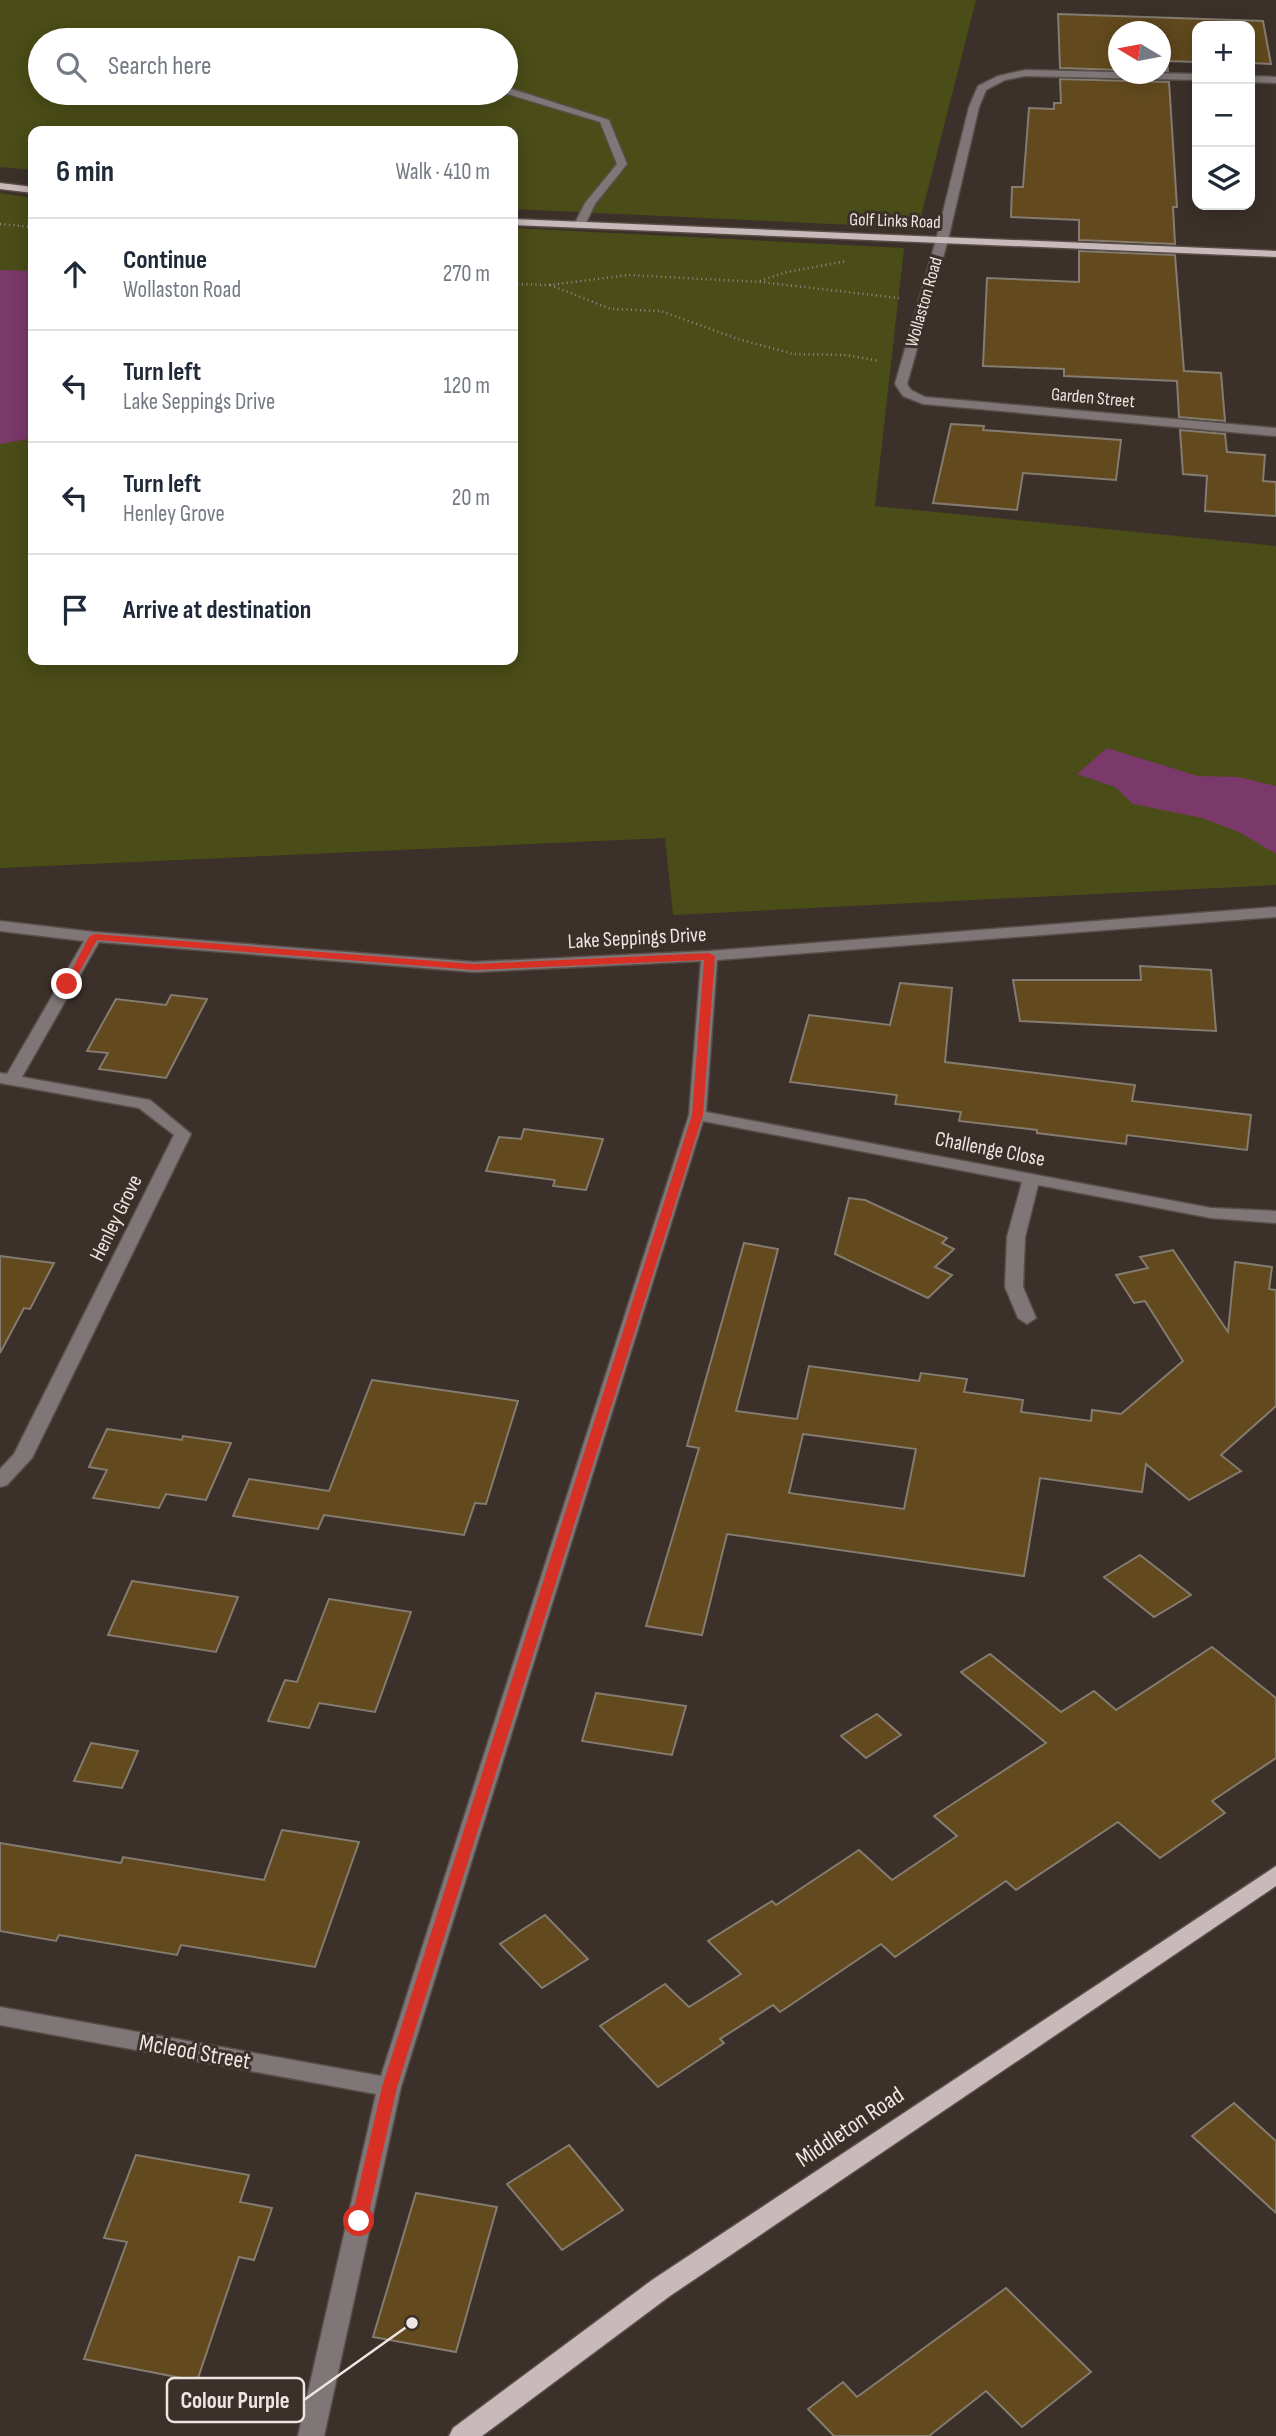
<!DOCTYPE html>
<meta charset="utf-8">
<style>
:root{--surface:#fff;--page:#f2f2f3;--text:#1f2937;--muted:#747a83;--line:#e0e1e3}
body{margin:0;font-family:"Sofia Sans Condensed",sans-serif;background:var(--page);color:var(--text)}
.controls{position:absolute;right:21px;top:21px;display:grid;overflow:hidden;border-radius:14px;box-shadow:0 4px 18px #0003}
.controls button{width:63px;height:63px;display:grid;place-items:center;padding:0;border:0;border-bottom:2px solid var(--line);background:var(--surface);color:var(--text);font:35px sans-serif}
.compass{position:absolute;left:1108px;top:21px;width:63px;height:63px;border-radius:50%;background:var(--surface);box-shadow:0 4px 18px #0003;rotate:280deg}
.stop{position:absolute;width:21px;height:21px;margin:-16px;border:5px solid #d93025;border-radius:50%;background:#fff}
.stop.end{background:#d93025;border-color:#fff;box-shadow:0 2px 7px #0008}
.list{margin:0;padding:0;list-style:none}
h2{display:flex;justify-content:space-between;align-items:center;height:91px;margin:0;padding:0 28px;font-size:30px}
h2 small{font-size:23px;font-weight:400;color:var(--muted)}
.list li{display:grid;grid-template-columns:46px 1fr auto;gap:21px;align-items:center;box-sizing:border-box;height:112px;padding:0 28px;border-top:2px solid var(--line)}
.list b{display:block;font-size:26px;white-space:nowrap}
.list p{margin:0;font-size:23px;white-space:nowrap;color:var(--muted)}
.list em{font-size:23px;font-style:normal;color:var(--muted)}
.icon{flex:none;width:38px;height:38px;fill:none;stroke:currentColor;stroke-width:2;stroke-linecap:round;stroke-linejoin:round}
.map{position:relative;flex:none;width:1276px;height:2436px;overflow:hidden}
.search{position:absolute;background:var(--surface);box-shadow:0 4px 18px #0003;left:28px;top:28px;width:490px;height:77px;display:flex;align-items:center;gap:18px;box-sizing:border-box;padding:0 24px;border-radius:38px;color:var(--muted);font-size:26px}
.panel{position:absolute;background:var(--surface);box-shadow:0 4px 18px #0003;left:28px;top:126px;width:490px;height:539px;border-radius:14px}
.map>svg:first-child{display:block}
.green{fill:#4a4d17;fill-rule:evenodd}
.water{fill:#7b386b}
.building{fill:#62491e;stroke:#847c70;stroke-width:2;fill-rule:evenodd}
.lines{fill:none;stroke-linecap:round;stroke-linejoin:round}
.minor-casing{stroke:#584d47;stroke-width:3}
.major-casing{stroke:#584d47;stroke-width:3}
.path{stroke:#938984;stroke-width:2.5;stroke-dasharray:1 3.5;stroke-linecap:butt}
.minor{fill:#7e7677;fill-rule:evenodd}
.major{fill:#c8b9bb;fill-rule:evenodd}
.route{fill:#d93025}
.labels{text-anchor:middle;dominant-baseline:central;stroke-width:6;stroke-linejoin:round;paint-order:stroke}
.far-street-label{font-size:18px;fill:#eee6e2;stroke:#3c302a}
.street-label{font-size:21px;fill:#eee6e2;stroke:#3c302a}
.near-street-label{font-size:24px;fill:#eee6e2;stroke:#3c302a}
.leader{fill:none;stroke:#eee6e2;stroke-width:2.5}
.callout-dot{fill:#eee6e2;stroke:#3c302a;stroke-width:2.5}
.callout{fill:#3c302a;stroke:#eee6e2;stroke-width:2.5}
.callout-label{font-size:23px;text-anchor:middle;font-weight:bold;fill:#eee6e2}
</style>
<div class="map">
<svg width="1276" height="2436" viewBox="0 0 1276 2436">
<rect width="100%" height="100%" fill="#3c302a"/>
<!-- green -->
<g class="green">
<path d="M 0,0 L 976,0 L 918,228 L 513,209 L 513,131 L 33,131 L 33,170 L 0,167 ZM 40,40 L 506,40 L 506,93 L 40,93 Z"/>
<polygon points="0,193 33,198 33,660 513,660 513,228 904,248 875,506 1276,546 1276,885 673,915 665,838 0,868"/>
</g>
<!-- water -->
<g class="water">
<polygon points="0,270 33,271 33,438 0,444"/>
<polygon points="1107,748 1198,776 1238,777 1276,786 1276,854 1239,832 1202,818 1133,804 1115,787 1077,774"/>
</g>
<!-- building -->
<g class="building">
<polygon points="1058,14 1263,21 1271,64 1250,63 1250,26 1197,26 1197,62 1167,61 1168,71 1160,71 1160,32 1118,32 1118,70 1060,68"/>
<polygon points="1060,79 1169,82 1177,207 1173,207 1175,244 1079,240 1079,220 1011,217 1012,187 1023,187 1029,108 1054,109 1054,103 1061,103"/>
<polygon points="1079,251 1175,255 1184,371 1221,373 1225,421 1179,417 1177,381 1064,376 1064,369 983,366 987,278 1079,282"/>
<polygon points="951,424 984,426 983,430 1121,440 1116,480 1023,473 1017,510 933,503"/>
<polygon points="1180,430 1225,434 1227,452 1265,455 1263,481 1276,482 1276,516 1205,511 1207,476 1183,474"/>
<polygon points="1140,966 1211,970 1216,1031 1020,1021 1013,980 1141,980"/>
<polygon points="900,983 952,988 945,1062 1135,1085 1132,1101 1251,1115 1247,1150 1127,1135 1126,1144 1037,1133 1037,1130 959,1121 961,1112 895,1104 897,1095 790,1082 809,1015 890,1025"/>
<polygon points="171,995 207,999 166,1078 99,1069 108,1053 87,1051 116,999 166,1005"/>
<polygon points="524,1129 603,1139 586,1190 553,1186 555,1180 486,1171 499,1137 521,1139"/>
<polygon points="849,1198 865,1200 947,1238 942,1243 954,1249 935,1267 952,1275 928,1298 835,1254"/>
<path d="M 744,1243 L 778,1249 L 736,1411 L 797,1419 L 809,1366 L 919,1381 L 921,1373 L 967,1379 L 964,1392 L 1023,1400 L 1021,1412 L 1091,1421 L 1092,1410 L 1121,1414 L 1183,1361 L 1145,1301 L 1134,1303 L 1116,1275 L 1148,1268 L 1140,1257 L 1173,1250 L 1228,1332 L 1235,1262 L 1272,1267 L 1269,1289 L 1276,1290 L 1276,1406 L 1221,1455 L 1241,1471 L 1189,1500 L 1146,1464 L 1142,1492 L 1040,1478 L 1024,1576 L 727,1534 L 702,1635 L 646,1626 L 699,1448 L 687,1446 ZM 803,1434 L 916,1449 L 904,1509 L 789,1493 Z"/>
<polygon points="0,1256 54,1263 30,1309 24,1308 0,1353"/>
<polygon points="372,1380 518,1401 486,1504 475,1503 464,1535 324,1515 318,1529 233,1516 249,1479 329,1491"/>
<polygon points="107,1429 182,1440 183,1436 231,1443 206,1500 166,1494 159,1508 93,1498 107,1470 89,1467"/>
<polygon points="1140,1555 1191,1595 1154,1617 1104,1577"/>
<polygon points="132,1581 238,1597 216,1652 108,1635"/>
<polygon points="329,1599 411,1612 375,1712 319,1703 309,1728 268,1721 285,1680 297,1682"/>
<polygon points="1212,1647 1276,1698 1276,1758 1212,1801 1225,1813 1160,1858 1118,1822 1016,1890 1006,1881 895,1957 881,1944 780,2012 773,2005 720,2039 724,2043 658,2087 600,2026 665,1984 689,2007 741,1974 708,1941 772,1901 776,1905 859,1850 892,1880 957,1836 934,1816 1046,1743 961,1672 990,1654 1061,1712 1094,1691 1116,1710"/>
<polygon points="596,1693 686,1706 672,1755 582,1741"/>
<polygon points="877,1714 901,1735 866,1758 841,1736"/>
<polygon points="91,1743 138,1751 122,1788 74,1781"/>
<polygon points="282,1830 359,1842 315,1967 181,1945 177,1955 59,1935 56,1941 0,1931 0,1843 121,1863 123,1857 264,1880"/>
<polygon points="545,1915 588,1959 542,1988 500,1944"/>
<polygon points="1234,2103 1276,2141 1276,2213 1192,2136"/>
<polygon points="569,2145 623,2210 562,2250 507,2184"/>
<polygon points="136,2155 249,2175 240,2202 272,2208 254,2260 239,2257 197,2381 84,2359 127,2242 104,2238"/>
<polygon points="416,2193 497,2207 456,2352 373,2337"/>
<polygon points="1006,2288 1091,2372 1022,2427 986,2391 929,2436 834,2436 808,2409 843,2382 857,2397"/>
</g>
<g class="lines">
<!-- minor casing -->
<g class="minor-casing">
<g id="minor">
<polygon points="1025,70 1197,74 1197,80 1025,76 1005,80 986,90 979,107 948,240 907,384 911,390 925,397 1276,428 1276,436 923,404 903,396 895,384 936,240 969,107 978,86 998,76"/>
<polygon points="1250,76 1276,77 1276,83 1250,82"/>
<polygon points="506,87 609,120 627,164 595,204 584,227 574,225 585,203 617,164 600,122 504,93"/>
<polygon points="1276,907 1276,917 717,960 706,1112 1211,1208 1276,1211 1276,1223 1211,1218 1038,1185 1025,1237 1023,1287 1036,1318 1027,1324 1018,1318 1005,1287 1007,1237 1022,1182 703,1121 401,2087 324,2436 298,2436 376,2094 0,2025 0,2007 381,2076 689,1115 701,961 474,972 99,942 22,1077 150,1100 191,1134 32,1458 7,1485 0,1487 0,1469 14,1454 174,1135 139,1108 0,1083 0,1073 7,1074 84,941 0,931 0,921 94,932 474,962 709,951"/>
</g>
</g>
<!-- major casing -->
<g class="major-casing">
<g id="major">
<polygon points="0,183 33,187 33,193 0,189"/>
<polygon points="513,219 1276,251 1276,257 513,225"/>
<polygon points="1276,1866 1276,1886 670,2296 482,2436 449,2436 453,2428 652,2280"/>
</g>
</g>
<!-- path -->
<g class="path">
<polyline points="0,224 33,227"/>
<polyline points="760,281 787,272 847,261"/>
<polyline points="513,284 550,285 628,275 760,282 899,298"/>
<polyline points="550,285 611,309 661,311 738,339 793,354 846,355 880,361"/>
</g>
<!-- minor -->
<use href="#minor" class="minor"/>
<!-- major -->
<use href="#major" class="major"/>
</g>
<!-- route -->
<polygon class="route" points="94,934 474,964 709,953 715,956 703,1115 397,2087 367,2221 359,2228 351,2221 382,2087 692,1115 704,960 474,970 97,940 71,987 63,987 89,937"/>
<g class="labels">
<!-- far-street labels -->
<g class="far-street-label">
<text transform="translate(895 221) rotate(2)">Golf Links Road</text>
<text transform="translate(924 302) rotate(-74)">Wollaston Road</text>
<text transform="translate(1093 398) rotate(5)">Garden Street</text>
</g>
<!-- street labels -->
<g class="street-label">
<text transform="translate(637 938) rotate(-3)">Lake Seppings Drive</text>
<text transform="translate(990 1149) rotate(11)">Challenge Close</text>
<text transform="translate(116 1218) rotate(-64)">Henley Grove</text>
</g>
<!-- near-street labels -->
<g class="near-street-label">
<text transform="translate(195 2052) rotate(10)">Mcleod Street</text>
<text transform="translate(850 2127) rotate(-34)">Middleton Road</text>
</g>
</g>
<!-- callouts -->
<path class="leader" d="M412 2323L304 2400"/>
<circle class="callout-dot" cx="412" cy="2323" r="7"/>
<rect class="callout" x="167" y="2378" width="137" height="44" rx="7"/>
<g class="callout-label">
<text x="235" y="2408">Colour Purple</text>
</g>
</svg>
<div class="controls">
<button>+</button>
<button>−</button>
<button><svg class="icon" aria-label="layers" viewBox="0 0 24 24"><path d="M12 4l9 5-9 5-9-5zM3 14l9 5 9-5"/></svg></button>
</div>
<svg class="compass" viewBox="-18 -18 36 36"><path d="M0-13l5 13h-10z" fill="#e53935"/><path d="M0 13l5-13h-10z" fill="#747a83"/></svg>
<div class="stop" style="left:359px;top:2221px"></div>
<div class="stop end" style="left:67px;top:984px"></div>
<div class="search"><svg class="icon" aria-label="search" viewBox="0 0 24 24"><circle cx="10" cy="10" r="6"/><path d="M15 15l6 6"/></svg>Search here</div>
<section class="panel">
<h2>6 min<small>Walk · 410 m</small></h2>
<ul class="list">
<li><svg class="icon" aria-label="ahead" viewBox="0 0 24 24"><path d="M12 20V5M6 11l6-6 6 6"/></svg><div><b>Continue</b><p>Wollaston Road</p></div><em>270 m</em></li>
<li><svg class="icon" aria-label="left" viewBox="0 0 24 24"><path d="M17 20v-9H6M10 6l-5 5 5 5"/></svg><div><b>Turn left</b><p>Lake Seppings Drive</p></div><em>120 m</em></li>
<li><svg class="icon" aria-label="left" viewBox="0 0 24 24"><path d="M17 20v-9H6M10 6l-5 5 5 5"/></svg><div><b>Turn left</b><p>Henley Grove</p></div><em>20 m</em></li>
<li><svg class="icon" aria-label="arrive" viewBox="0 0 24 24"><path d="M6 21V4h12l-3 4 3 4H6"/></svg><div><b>Arrive at destination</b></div></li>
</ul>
</section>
</div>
